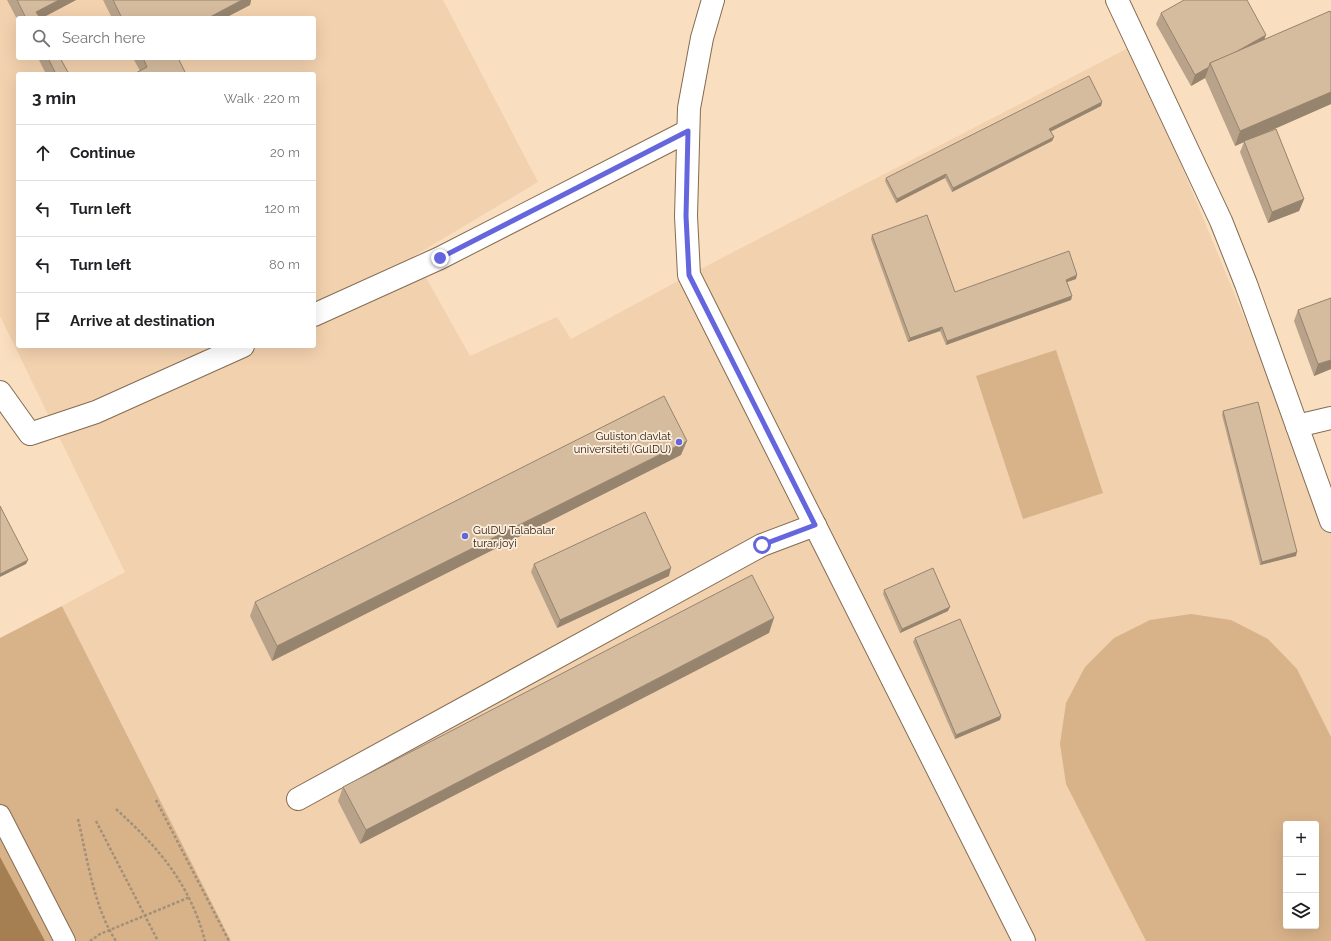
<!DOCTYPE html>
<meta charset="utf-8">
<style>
:root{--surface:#fff;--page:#f2f2f2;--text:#202124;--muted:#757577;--line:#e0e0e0}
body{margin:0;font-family:Raleway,sans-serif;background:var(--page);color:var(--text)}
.controls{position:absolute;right:12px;bottom:12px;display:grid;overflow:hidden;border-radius:4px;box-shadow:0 4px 16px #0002}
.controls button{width:36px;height:36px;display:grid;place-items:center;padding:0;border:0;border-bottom:1px solid var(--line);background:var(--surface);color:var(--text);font:20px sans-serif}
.stop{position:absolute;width:12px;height:12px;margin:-9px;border:3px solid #6565de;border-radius:50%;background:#fff}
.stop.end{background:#6565de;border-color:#fff;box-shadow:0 1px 4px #0008}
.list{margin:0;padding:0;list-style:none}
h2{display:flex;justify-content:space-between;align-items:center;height:52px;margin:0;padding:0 16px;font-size:17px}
h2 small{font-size:13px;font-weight:400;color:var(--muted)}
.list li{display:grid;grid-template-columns:26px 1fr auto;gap:12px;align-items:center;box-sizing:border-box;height:56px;padding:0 16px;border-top:1px solid var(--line)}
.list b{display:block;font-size:15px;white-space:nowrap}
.list em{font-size:13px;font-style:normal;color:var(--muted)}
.icon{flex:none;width:22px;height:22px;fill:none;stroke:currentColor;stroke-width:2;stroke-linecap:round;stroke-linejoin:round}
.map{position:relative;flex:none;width:1331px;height:941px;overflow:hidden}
.search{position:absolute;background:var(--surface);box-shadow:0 4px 16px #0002;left:16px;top:16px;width:300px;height:44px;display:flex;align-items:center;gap:10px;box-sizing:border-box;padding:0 14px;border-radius:4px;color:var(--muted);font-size:15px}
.panel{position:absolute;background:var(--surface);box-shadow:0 4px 16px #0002;left:16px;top:72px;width:300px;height:276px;border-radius:4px}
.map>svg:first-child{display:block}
.built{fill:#f2d1ae;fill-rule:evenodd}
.green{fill:#d8b289;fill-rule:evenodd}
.water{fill:#a57e51}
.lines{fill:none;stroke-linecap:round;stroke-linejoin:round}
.pedestrian-casing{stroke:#846c52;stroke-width:22}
.minor-casing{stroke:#846c52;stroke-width:24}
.path{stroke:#a39079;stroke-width:2.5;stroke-dasharray:3 2;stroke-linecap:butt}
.pedestrian{stroke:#fff;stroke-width:20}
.minor{stroke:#fff;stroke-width:22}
.wall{fill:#b8a289}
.shaded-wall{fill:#96846f}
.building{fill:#d6bc9f;stroke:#96846f}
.route{stroke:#6565de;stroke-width:5}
.poi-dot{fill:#6565de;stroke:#fdeddb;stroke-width:1.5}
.labels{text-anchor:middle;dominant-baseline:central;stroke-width:3.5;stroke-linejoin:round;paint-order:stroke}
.poi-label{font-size:11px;fill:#2c2217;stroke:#fdeddb;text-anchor:end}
</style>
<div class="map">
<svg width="1331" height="941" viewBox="0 0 1331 941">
<rect width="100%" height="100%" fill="#f9dec0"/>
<!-- built -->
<path class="built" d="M 0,0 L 443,0 L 538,182 L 414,256 L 470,356 L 557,317 L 571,339 L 689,275 L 1132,46 L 1331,528 L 1331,941 L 231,941 L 62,606 L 125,572 L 0,316 ZM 18,18 L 314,18 L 314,58 L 18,58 ZM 18,74 L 314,74 L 314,346 L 18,346 ZM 1286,824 L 1316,824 L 1316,926 L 1286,926 Z"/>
<!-- green -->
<g class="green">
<polygon points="1056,350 1103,493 1023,519 976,376"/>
<polygon points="62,606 231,941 0,941 0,638"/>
<path d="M 1191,614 L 1231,620 L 1268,639 L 1297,669 L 1331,737 L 1331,941 L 1146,941 L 1066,784 L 1060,744 L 1066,703 L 1085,667 L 1114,638 L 1150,620 ZM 1286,824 L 1316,824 L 1316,926 L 1286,926 Z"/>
</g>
<!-- water -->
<polygon class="water" points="0,857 45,941 0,941"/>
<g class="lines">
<!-- pedestrian casing -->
<g class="pedestrian-casing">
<polyline id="pedestrian" points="0,815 65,941"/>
</g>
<!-- minor casing -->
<g class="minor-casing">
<g id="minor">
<polyline points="713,0 702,38 689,108 686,216 689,275 1024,941"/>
<polyline points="1117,0 1221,221 1246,284 1297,426"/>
<polyline points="314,315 440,258 688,131"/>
<polyline points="0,392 30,434 96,412 243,346"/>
<polyline points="1331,418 1297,426 1331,521"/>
<polyline points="298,799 762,545 815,525"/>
</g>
</g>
<!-- path -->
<g class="path">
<polyline points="156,800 229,941"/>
<path d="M 116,809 C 159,848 190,884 205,941"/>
<path d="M 78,819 C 87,857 94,908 116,941"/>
<polyline points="96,821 158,941"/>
<polyline points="90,941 100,934 190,897"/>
</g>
<!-- pedestrian -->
<use href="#pedestrian" class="pedestrian"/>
<!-- minor -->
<use href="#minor" class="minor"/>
</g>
<!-- wall -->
<g class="wall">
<polygon points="7,0 76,0 42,18 18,18 18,21"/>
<polygon points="103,0 251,0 250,5 225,18 112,18"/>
<polygon points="1161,13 1264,40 1331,13 1331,104 1263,134 1304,199 1299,211 1268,223 1240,152 1244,142 1235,146 1205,78 1191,86 1156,24"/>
<polygon points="38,58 60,58 69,74 46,74"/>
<polygon points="133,58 178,58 140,71"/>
<polygon points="1102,102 1101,106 1051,131 1054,137 1052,141 952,192 945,178 896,203 885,181 886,178"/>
<polygon points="872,235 955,292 1076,279 1067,282 1072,296 1071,300 946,345 940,331 908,342 871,239"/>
<polygon points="1298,310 1331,369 1314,376 1294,321"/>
<polygon points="1223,411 1296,556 1260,565 1222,415"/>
<polygon points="681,455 272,661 250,616 255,602"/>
<polygon points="534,564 669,576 557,628 531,572"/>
<polygon points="884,590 948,611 900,633 883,594"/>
<polygon points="769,633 360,844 338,801 343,787"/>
<polygon points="915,638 1001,716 1000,720 955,739 913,642"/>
</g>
<!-- shaded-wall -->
<g class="shaded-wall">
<polygon points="59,0 76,0 42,18 34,18 36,12"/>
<polygon points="242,0 251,0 250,5 225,18 208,18"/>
<polygon points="1266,35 1262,46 1211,66"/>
<polygon points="1209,67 1205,78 1191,86 1195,75"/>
<polygon points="1331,92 1331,104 1235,146 1240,131"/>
<polygon points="1102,102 1101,106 1048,133 1049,129"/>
<polygon points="1054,137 1052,141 952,192 953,188"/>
<polygon points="946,174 945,178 896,203 897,199"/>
<polygon points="1304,199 1299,211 1268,223 1272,212"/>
<polygon points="1077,275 1076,279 1064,283 1066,280"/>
<polygon points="1072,296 1071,300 946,345 947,341"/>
<polygon points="942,327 940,331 908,342 910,338"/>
<polygon points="1331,360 1331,369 1314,376 1318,364"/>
<polygon points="687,441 681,455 272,661 277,646"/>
<polygon points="1297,552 1296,556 1260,565 1262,562"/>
<polygon points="28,560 26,564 0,577 0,574"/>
<polygon points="671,568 669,576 557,628 560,620"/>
<polygon points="950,607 948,611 900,633 902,629"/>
<polygon points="774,618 769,633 360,844 366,830"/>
<polygon points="1001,716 1000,720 955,739 956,735"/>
</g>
<!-- building -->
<g class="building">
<polygon points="17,0 59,0 36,12 40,18 26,18"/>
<polygon points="113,0 242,0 208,18 122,18"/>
<polygon points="1184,0 1247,0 1266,35 1234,53 1210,63 1209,67 1195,75 1161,13"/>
<polygon points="1330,11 1331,13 1331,92 1240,131 1210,63"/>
<polygon points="48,58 60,58 69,74 56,74"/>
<polygon points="143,58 178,58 186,74 134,74 147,67"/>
<polygon points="1089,76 1102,102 1049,129 1054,137 953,188 946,174 897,199 886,178"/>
<polygon points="1276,129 1304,199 1272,212 1244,141"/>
<polygon points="927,215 955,292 1069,251 1077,275 1066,280 1072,296 947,341 942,327 910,338 872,235"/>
<polygon points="1331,298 1331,360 1318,364 1298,310"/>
<polygon points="664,396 687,441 277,646 255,602"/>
<polygon points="1258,402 1297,552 1262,562 1223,411"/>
<polygon points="0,506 28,560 0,574"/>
<polygon points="645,512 671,568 560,620 534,564"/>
<polygon points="933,568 950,607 902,629 884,590"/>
<polygon points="752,575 774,618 366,830 343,787"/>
<polygon points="960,619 1001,716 956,735 915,638"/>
</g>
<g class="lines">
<!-- route -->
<polyline class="route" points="440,258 688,131 686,216 689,275 815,525 762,545"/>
</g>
<!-- markers -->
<g class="poi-dot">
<circle cx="679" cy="442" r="4"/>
<circle cx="465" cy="536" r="4"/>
</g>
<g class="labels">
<!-- poi labels -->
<g class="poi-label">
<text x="671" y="436">Guliston davlat<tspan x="671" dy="13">universiteti (GulDU)</tspan></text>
<text x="473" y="530" text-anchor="start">GulDU Talabalar<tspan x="473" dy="13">turar joyi</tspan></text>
</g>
</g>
</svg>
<div class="controls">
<button>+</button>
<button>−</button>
<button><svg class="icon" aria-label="layers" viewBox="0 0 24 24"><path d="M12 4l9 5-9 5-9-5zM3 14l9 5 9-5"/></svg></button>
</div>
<div class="stop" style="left:762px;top:545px"></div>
<div class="stop end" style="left:440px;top:258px"></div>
<div class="search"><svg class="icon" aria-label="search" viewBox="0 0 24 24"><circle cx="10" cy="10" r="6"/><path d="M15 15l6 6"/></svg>Search here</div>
<section class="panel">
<h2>3 min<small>Walk · 220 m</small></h2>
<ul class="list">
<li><svg class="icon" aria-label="ahead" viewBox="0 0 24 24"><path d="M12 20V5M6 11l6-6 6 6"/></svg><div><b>Continue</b></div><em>20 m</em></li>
<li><svg class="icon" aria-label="left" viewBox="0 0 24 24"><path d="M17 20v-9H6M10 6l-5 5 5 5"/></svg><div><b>Turn left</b></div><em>120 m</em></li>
<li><svg class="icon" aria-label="left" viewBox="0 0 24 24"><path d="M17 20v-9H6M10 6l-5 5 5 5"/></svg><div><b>Turn left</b></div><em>80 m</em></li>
<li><svg class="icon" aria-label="arrive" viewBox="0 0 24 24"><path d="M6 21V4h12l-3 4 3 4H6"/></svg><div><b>Arrive at destination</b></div></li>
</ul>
</section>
</div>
